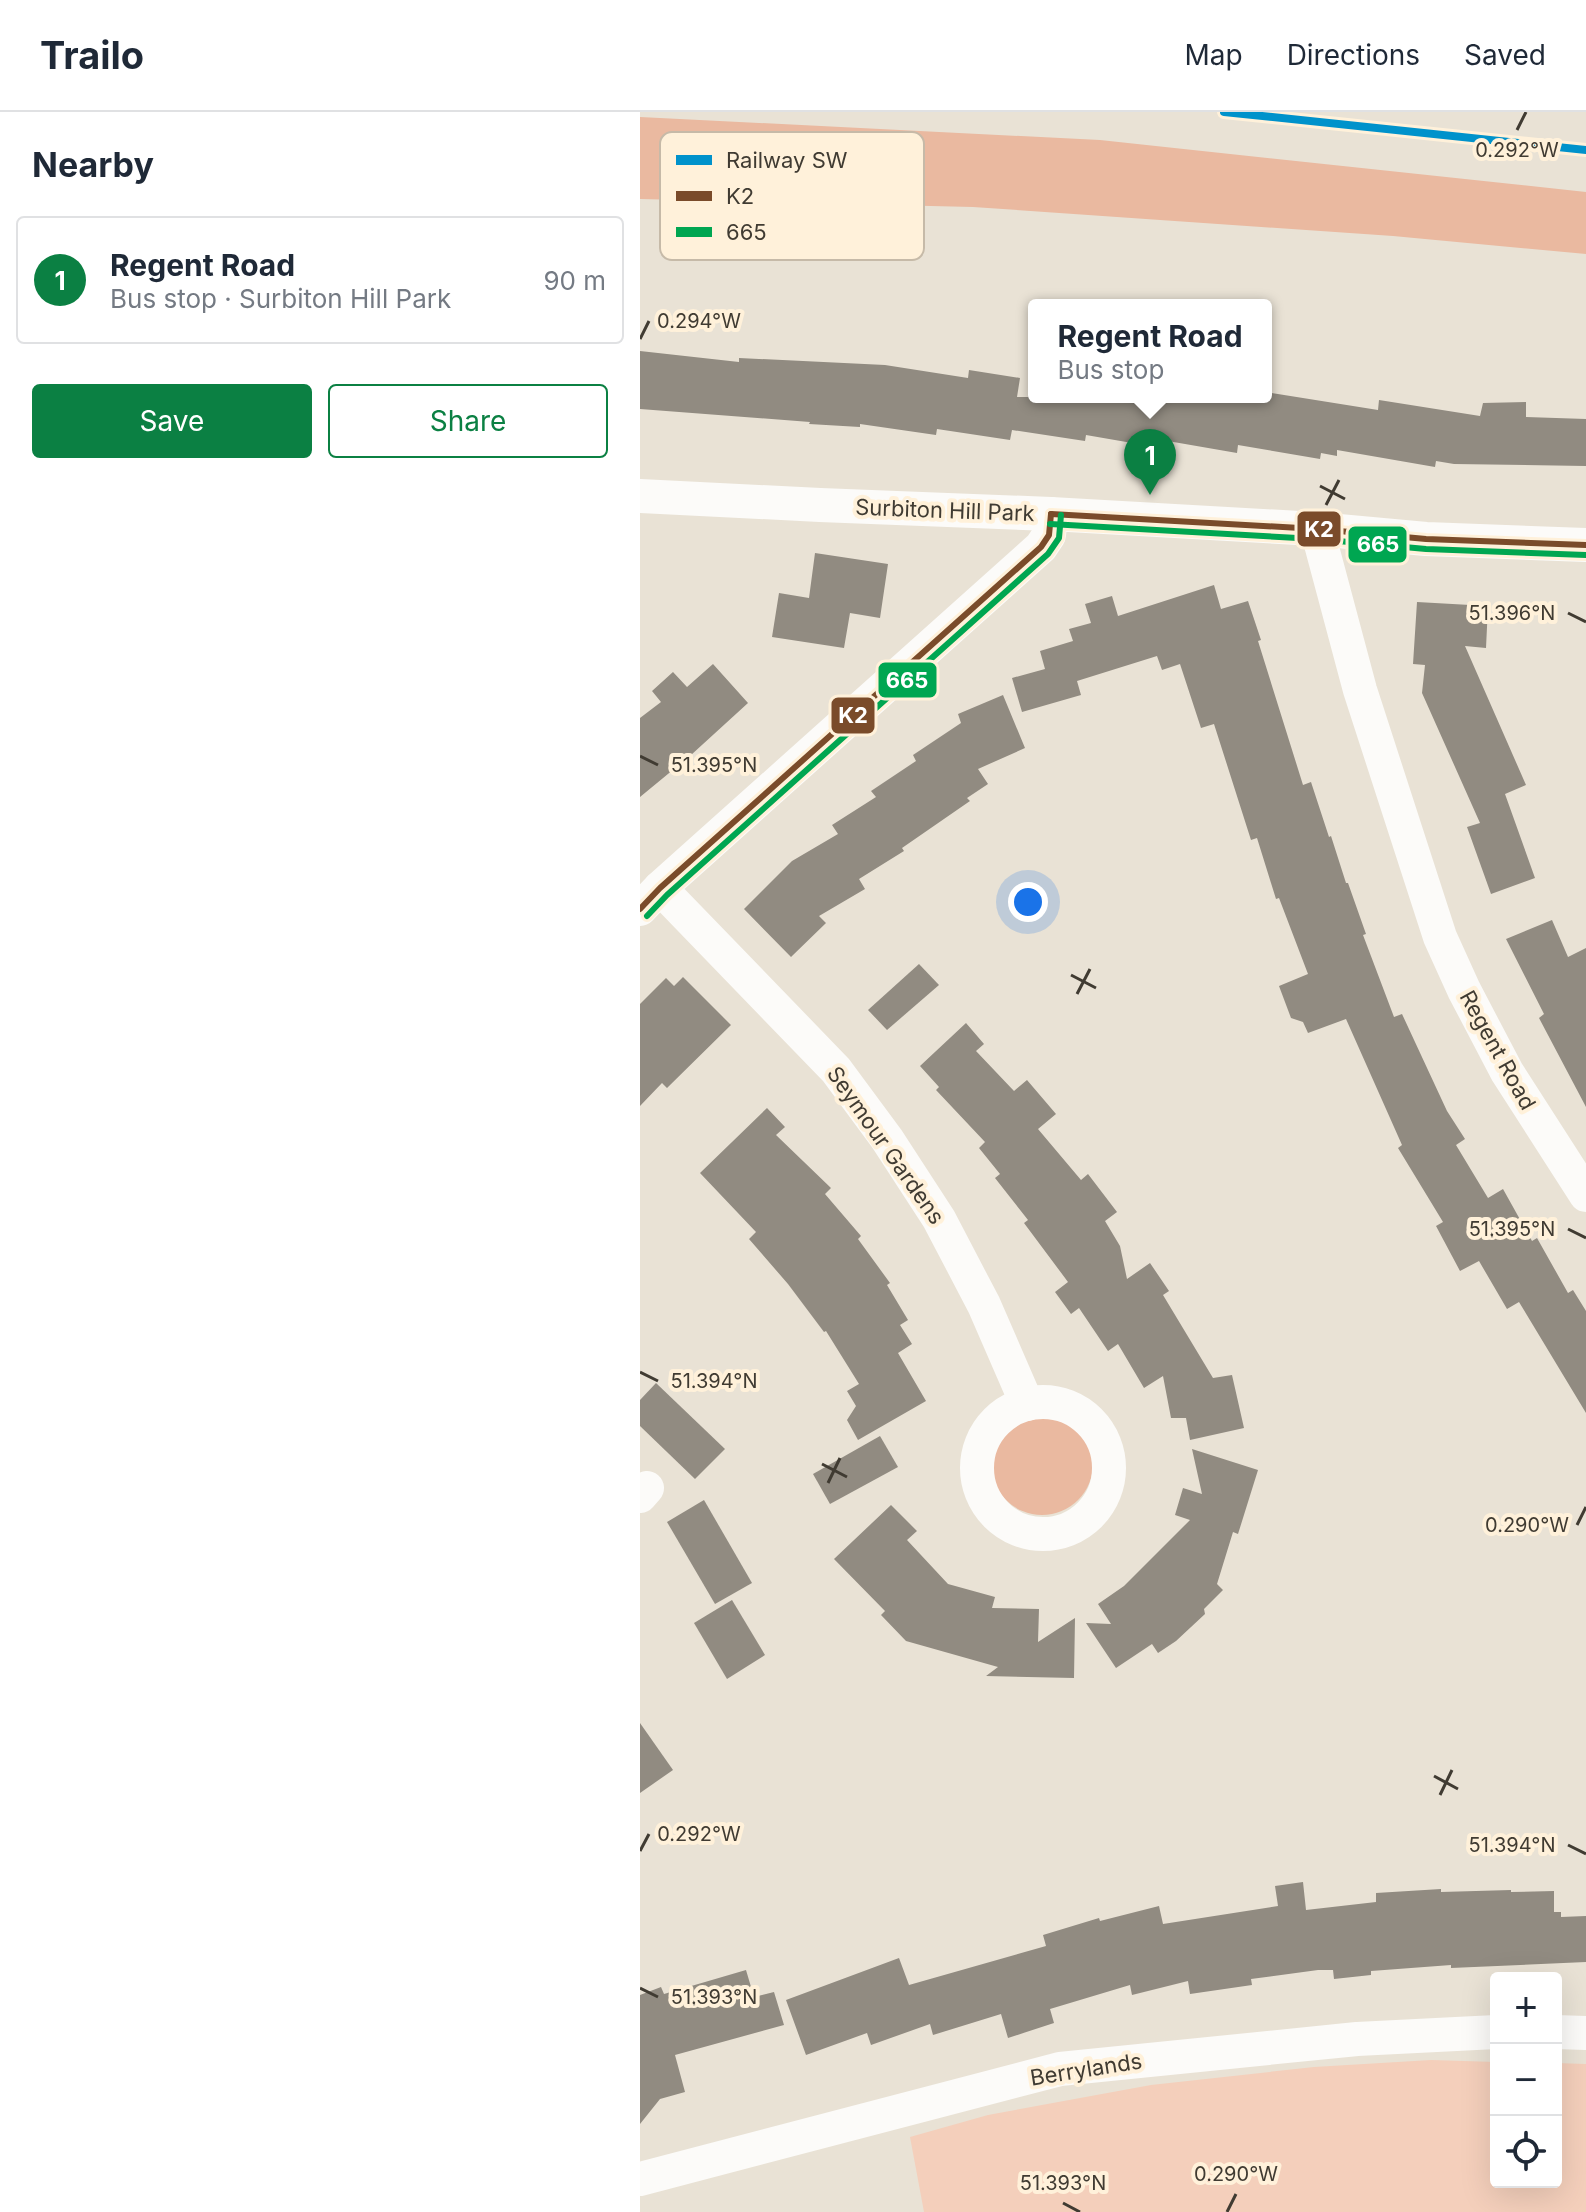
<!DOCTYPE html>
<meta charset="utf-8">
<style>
:root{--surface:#fff;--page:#f2f2f3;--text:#1f2937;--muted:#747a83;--line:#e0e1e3;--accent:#0b8043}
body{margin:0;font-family:Inter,sans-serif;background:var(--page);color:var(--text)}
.controls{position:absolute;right:24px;bottom:24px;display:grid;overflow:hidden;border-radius:8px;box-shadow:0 8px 32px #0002}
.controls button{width:72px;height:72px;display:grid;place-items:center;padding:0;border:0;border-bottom:2px solid var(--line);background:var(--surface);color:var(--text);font:40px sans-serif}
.you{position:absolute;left:388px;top:790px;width:28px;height:28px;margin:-20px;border:6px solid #fff;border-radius:50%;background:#1a73e8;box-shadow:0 0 0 12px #1a73e833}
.badge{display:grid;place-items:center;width:52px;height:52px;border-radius:50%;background:var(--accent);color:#fff;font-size:26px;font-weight:700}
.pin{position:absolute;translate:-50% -66px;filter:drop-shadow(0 2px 4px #0008)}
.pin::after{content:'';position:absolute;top:42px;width:28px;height:24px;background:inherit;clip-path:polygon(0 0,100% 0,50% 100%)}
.popup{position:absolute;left:388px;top:187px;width:244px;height:104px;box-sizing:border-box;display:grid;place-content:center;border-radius:8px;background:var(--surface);filter:drop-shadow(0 2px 6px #0005);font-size:26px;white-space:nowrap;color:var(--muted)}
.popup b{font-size:30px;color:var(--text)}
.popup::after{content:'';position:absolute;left:50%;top:100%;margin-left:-16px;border:16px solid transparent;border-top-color:var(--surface)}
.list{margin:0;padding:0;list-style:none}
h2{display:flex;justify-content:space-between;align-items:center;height:104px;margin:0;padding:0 32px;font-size:34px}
h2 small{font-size:26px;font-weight:400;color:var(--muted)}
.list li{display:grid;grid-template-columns:52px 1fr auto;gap:24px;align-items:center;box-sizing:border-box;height:128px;margin:0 16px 16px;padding:0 16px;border:2px solid var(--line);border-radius:8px}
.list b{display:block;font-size:30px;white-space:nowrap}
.list p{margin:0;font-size:26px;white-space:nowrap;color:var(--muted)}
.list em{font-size:26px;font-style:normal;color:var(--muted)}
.actions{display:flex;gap:16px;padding:24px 32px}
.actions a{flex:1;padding:18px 0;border:2px solid var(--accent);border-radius:8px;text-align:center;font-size:28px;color:var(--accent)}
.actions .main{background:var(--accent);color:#fff}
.icon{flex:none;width:44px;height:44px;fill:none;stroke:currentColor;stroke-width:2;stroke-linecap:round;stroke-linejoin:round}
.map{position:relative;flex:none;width:946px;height:2100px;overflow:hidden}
header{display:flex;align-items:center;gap:48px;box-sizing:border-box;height:112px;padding:0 40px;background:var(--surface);border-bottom:2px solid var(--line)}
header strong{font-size:38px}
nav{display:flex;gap:44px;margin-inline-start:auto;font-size:28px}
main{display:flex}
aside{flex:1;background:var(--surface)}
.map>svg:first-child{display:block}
.green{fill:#f4cfbb}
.forest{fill:#eab9a0}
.building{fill:#918b81}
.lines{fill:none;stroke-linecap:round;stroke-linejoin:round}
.minor{stroke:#fcfbf9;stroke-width:34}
.bus-1-casing{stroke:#fff1da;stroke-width:12}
.bus-2-casing{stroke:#fff1da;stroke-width:12}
.bus-1{stroke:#7a4b2a;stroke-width:6}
.bus-2{stroke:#00a651;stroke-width:6}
.rail-1-casing{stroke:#fff1da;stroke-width:14}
.rail-1{stroke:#0092cb;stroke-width:8}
.ticks{fill:none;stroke:#403b32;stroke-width:3}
.labels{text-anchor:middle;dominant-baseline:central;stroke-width:8;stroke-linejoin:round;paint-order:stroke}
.street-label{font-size:22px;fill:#403b32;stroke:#fff1da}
.key{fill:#fff1da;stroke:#c6baa8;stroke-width:2}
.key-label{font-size:22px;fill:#403b32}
.ticks-label{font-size:20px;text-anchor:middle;fill:#403b32;stroke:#fff1da;stroke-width:8;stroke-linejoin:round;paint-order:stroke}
.line-badge{stroke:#fff1da;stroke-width:3}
.badge-label{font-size:22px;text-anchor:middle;font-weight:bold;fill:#fff}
</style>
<header>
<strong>Trailo</strong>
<nav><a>Map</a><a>Directions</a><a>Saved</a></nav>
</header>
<main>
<aside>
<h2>Nearby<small></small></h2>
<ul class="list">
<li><span class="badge">1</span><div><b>Regent Road</b><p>Bus stop · Surbiton Hill Park</p></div><em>90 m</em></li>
</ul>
<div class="actions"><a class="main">Save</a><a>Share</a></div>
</aside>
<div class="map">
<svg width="946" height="2100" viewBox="0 0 946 2100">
<rect width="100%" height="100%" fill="#e9e2d5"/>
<!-- green -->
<polygon class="green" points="791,1948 856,1950 856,2070 916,2070 916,1951 946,1952 946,2100 284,2100 270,2025 348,2003 511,1973 674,1955"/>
<!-- forest -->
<g class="forest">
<polygon points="0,5 460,28 946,80 946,142 753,124 333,95 0,87"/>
<circle cx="402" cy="1352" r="51"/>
</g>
<!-- building -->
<g class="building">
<polygon points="0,239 99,250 99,246 245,253 328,266 329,258 380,266 377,285 626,285 626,280 738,298 739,288 840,304 843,291 886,290 886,305 946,307 946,354 814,352 796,349 795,355 697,338 697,344 681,341 680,347 598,333 597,341 522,328 521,336 446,323 445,329 372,318 370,328 297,317 296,323 220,312 220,315 169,312 170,310 0,297"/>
<polygon points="175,441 248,452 240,506 210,501 204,536 132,525 139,481 169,486"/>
<polygon points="574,473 581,497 608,489 621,528 618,529 663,673 671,670 689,725 691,724 706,771 708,771 726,822 723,823 754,905 762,902 807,999 825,1027 816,1033 848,1086 863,1077 892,1129 897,1126 928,1181 933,1178 946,1199 946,1301 879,1190 867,1197 839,1149 820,1159 796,1114 803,1110 758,1036 762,1033 706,907 668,921 663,910 651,906 639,874 668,862 639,786 636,787 617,726 611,728 574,612 561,616 540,552 522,558 517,544 437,569 441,583 382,600 372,566 405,557 400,539 433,529 429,517 451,511 445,492 472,484 478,504"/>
<polygon points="777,490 848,494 846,536 825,534 886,673 865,682 895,766 851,782 827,715 840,711 782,581 785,553 773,552"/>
<polygon points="73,552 108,591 51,643 0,685 0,606 21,590 12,579 33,560 47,575"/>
<polygon points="363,583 385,636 338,657 348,672 327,686 330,689 262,736 264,739 219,767 225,777 179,804 186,811 151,845 104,797 152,749 198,722 192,713 236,685 231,679 276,649 273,643 321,611 318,602"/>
<polygon points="912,808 928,845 946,836 946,995 899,906 904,902 866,827"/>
<polygon points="279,852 299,873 247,918 228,898"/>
<polygon points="43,865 91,913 27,976 22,971 0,994 0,892 26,866 34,874"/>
<polygon points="326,911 344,932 336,939 374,979 387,968 416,1002 398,1017 441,1068 448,1062 477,1100 465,1109 480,1134 487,1167 510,1151 529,1179 523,1183 573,1266 592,1263 604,1316 550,1328 546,1306 531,1306 523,1264 504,1276 478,1232 468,1239 439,1196 431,1202 415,1180 428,1170 384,1111 388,1108 355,1066 360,1062 339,1036 345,1030 296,978 299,975 280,954"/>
<polygon points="127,996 145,1015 136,1023 191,1076 185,1082 221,1124 218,1127 250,1171 247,1173 268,1208 260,1213 272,1232 258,1241 286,1289 218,1328 207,1308 216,1294 207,1279 219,1272 186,1219 184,1220 148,1172 109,1127 116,1120 60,1061"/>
<polygon points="16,1271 85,1337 55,1367 0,1314 0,1288"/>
<polygon points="240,1324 258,1355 190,1392 173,1362"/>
<polygon points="552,1337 618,1358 598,1422 593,1420 577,1472 583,1478 564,1497 565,1502 536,1529 518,1541 512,1532 476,1556 446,1511 471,1512 458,1492 484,1474 550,1408 535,1403 543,1376 562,1382"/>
<polygon points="64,1388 112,1471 75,1492 27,1410"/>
<polygon points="251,1393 277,1419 267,1428 308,1472 355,1485 352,1496 399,1497 398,1530 435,1506 434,1566 346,1564 358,1555 266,1529 241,1503 245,1499 194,1447"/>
<polygon points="92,1488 125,1543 87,1567 54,1511"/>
<polygon points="0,1611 33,1658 0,1681"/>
<polygon points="663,1770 666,1798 736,1790 736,1781 801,1777 801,1780 871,1778 871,1780 914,1779 914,1800 921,1800 921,1805 946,1804 946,1850 811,1856 811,1853 731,1859 731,1863 694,1867 693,1858 678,1858 611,1867 612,1873 550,1882 548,1869 492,1883 490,1873 410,1897 414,1911 368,1926 361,1902 293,1923 290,1912 231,1933 227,1921 166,1943 146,1888 259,1846 269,1873 406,1834 403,1823 459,1806 460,1809 519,1794 523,1812 638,1794 635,1774"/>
<polygon points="106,1858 114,1885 134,1880 144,1913 35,1943 45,1980 20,1987 0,2012 0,1883 21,1875 24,1882"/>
</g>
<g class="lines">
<!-- minor -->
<g class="minor">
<polyline points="0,384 180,393 411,402 677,417 786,427 946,433"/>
<polyline points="677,417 720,578 800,825 824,878 867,960 946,1083"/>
<polyline points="20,776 196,958 247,1027 299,1107 344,1193 387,1292"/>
<polyline points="0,797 20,776 401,435 409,423 411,402"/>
<circle cx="403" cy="1356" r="66"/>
<polyline points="0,1384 7,1376"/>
<polyline points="916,1920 946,1921"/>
<polyline points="0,2067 420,1957 717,1927 856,1920"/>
</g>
<!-- bus-1 casing -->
<g class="bus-1-casing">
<g id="bus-1">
<polyline points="411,402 677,417 786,427 946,433"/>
<polyline points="0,797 20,776 401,435 409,423 411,402"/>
</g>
</g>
<!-- bus-2 casing -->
<g class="bus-2-casing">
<g id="bus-2">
<polyline points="410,412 676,427 786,437 946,443"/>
<polyline points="7,804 27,783 408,442 419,426 421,403"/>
</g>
</g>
<!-- bus-1 -->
<use href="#bus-1" class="bus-1"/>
<!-- bus-2 -->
<use href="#bus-2" class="bus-2"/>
<!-- rail-1 casing -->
<g class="rail-1-casing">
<polyline id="rail-1" points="584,0 946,38"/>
</g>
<!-- rail-1 -->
<use href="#rail-1" class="rail-1"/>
</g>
<!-- ticks -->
<path class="ticks" d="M 877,18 L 886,0M 0,227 L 9,209M 680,374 L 705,387M 686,393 L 699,368M 928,501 L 946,510M 0,644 L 18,653M 431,863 L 456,876M 437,882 L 450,857M 928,1117 L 946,1126M 0,1260 L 18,1269M 182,1352 L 207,1365M 188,1371 L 200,1346M 937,1413 L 946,1395M 794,1664 L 818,1677M 800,1683 L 812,1658M 928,1733 L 946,1742M 0,1739 L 9,1722M 0,1876 L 18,1885M 423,2091 L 440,2100M 587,2100 L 596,2082"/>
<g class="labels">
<!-- street labels -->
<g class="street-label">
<text transform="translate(305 398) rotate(2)">Surbiton Hill Park</text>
<text transform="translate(858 938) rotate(61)">Regent Road</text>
<text transform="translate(246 1033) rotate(55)">Seymour Gardens</text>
<text transform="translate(446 1957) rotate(-9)">Berrylands</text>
</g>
</g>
<!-- legend -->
<rect x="20" y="20" width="264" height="128" rx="12" class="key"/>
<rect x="36" y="43" width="36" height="10" fill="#0092cb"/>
<rect x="36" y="79" width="36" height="10" fill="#7a4b2a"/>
<rect x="36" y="115" width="36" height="10" fill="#00a651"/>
<g class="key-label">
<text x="86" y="56">Railway SW</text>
<text x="86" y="92">K2</text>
<text x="86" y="128">665</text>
</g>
<g class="ticks-label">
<text x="877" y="45">0.292°W</text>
<text x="59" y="216">0.294°W</text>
<text x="872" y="508">51.396°N</text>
<text x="74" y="660">51.395°N</text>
<text x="872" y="1124">51.395°N</text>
<text x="74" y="1276">51.394°N</text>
<text x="887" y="1420">0.290°W</text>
<text x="59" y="1729">0.292°W</text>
<text x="872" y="1740">51.394°N</text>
<text x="74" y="1892">51.393°N</text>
<text x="596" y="2069">0.290°W</text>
<text x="423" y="2078">51.393°N</text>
</g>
<g class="line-badge">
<rect x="656" y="398" width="46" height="38" rx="8" fill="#7a4b2a"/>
<rect x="707" y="413" width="61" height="39" rx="8" fill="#00a651"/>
<rect x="237" y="549" width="61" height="38" rx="8" fill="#00a651"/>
<rect x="190" y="584" width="46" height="39" rx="8" fill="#7a4b2a"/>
</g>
<g class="badge-label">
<text x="679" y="425">K2</text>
<text x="738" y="440">665</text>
<text x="267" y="576">665</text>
<text x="213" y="611">K2</text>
</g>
</svg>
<div class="controls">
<button>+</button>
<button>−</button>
<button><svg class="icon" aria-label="locate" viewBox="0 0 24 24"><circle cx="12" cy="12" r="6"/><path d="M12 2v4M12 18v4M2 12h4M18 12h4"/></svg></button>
</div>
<div class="you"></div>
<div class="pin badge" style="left:510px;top:383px">1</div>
<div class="popup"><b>Regent Road</b>Bus stop</div>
</div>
</main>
